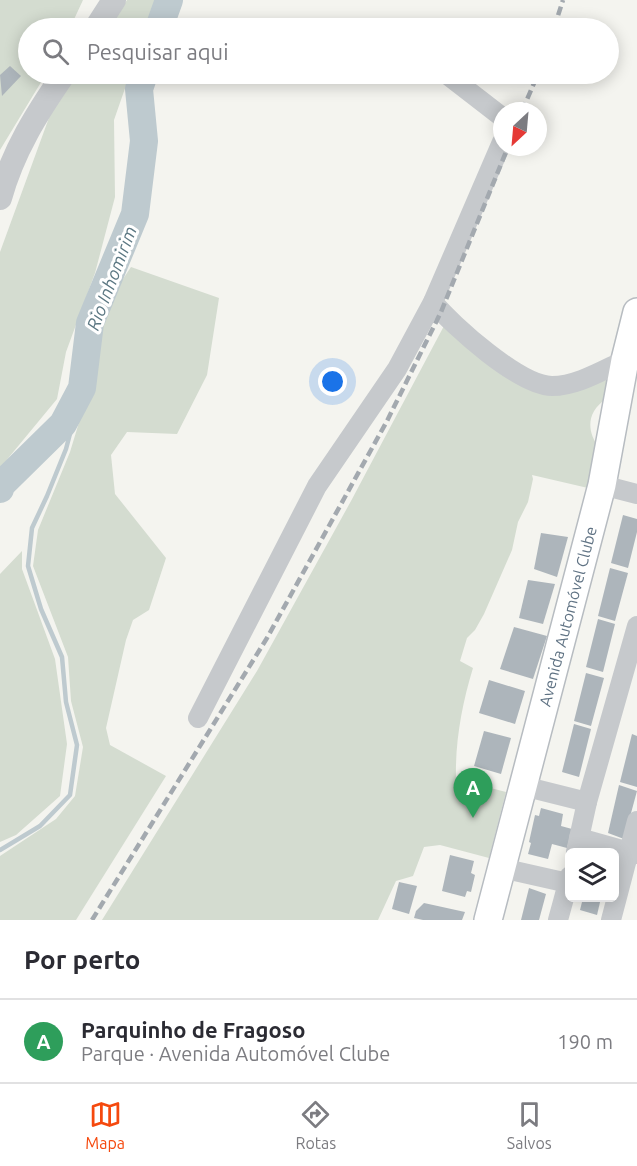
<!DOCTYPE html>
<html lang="pt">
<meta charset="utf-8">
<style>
:root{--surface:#fff;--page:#f7f7f7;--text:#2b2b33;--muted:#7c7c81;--line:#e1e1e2;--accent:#f5490e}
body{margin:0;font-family:Ubuntu,sans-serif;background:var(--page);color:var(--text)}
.controls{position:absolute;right:18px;bottom:18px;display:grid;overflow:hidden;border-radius:9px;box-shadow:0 3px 15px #0003}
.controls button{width:54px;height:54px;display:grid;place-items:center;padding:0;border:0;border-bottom:2px solid var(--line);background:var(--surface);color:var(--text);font:30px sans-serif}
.compass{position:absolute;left:493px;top:102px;width:54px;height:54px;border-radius:50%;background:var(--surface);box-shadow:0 3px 15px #0003;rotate:206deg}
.you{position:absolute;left:333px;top:382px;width:21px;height:21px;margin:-15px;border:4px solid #fff;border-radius:50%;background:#1a73e8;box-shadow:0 0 0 9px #1a73e833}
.badge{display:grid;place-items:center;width:39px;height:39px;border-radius:50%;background:var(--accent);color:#fff;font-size:20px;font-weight:700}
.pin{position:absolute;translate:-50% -50px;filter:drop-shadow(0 2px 3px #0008)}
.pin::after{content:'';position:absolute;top:32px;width:21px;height:18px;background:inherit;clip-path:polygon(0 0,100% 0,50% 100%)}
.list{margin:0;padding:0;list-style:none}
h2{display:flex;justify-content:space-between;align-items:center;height:78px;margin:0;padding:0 24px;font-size:26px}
h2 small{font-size:20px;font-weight:400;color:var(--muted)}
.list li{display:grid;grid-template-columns:39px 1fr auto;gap:18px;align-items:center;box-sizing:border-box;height:84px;padding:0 24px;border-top:2px solid var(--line)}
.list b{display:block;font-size:22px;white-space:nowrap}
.list p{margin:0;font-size:20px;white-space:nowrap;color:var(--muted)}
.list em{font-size:20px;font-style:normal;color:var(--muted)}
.icon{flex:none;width:33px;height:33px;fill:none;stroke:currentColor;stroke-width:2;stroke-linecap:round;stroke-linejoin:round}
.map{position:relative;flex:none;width:637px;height:920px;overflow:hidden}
.search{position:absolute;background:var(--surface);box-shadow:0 3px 15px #0003;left:18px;right:18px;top:18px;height:66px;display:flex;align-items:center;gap:15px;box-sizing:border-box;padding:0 21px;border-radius:33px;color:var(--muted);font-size:22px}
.sheet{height:162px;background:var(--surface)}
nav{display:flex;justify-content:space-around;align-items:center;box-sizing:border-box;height:84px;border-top:2px solid var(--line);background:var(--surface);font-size:16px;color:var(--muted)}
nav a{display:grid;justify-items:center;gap:3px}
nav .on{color:var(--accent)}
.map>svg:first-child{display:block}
.green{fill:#d4dcd0}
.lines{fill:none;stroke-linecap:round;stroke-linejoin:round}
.stream{stroke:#becacf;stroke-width:4.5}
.river{stroke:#becacf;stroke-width:28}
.building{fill:#adb5bb}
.secondary-casing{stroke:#b7bcc1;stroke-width:30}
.minor{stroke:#c6c9cc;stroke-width:20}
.tertiary{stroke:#c6c9cc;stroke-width:24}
.secondary{stroke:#fff;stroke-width:27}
.rail{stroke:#a3a9af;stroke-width:4.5;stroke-dasharray:9 4.5;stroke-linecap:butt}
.labels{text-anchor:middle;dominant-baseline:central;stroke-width:6;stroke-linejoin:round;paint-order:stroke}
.street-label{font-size:16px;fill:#607384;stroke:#fff}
.water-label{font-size:18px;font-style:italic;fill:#5b7782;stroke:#fff}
</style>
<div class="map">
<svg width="637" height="920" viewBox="0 0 637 920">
<rect width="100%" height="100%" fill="#f4f4ef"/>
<!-- green -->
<g class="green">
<polygon points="0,0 83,0 70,28 28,28 28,74 46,74 0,150"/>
<polygon points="127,0 156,0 145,28 107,28"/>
<polygon points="75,74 130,74 114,120 115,197 95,273 66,352 57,399 0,468 0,252 54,104"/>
<polygon points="131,267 219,298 207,375 177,434 127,432 111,455 115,494 166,558 149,610 133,620 126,640 106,728 110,745 166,776 76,920 0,920 0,856 56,819 75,796 83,747 71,701 68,657 33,566 38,530 70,452 87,396 103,309"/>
<path d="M 445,324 L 553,395 C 578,394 589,386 609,372 L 606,399 C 587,412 586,430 599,448 L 588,488 L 532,475 L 533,479 L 528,502 L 518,522 L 512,550 L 484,614 L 475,630 L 467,638 L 460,661 L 473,668 C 462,704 455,742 456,779 L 506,792 L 489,858 L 440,845 L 424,847 L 413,876 L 396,881 L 378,920 L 102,920 L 257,671 L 351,501 Z"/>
<polygon points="22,551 22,569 55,659 67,744 60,796 16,835 0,842 0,574"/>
</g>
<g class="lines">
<!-- stream -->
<polyline class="stream" points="0,850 40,826 70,795 77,745 66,702 62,657 41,609 28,566 32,528 47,496 66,449 82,388"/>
<!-- river -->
<g class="river">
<polyline points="159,28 169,0"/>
<polyline points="0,489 1,485 63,424 82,388 90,323 135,214 144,141 139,89 144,74"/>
</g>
</g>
<!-- building -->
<g class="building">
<polygon points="10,66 21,76 2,96 0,75"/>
<polygon points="623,515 637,519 637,532 628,568 611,563"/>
<polygon points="541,533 568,537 557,577 534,569"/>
<polygon points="610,568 628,573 615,621 598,616"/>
<polygon points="528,580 555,584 543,624 519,618"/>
<polygon points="598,619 615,624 603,672 586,667"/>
<polygon points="514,627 547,636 533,679 500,669"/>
<polygon points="586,673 604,678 591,726 574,721"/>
<polygon points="489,680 525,691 515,724 479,713"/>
<polygon points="574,724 591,729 579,777 562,772"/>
<polygon points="484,731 511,738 501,774 474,766"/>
<polygon points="632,734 637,736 637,787 620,782"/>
<polygon points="619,785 637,791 624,839 608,833"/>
<polygon points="541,808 563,814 561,826 572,829 567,848 552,844 548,859 528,854 531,843 529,842 535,815 539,816"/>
<polygon points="450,855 474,861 471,873 475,875 471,892 467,891 465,897 442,891"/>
<polygon points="399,882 417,886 409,914 392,909"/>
<polygon points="529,888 546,894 539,920 521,920"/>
<polygon points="583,898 601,898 597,915 580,910"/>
<polygon points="424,903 465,912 462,920 423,920 414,918 416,911"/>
</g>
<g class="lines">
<!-- secondary casing -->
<g class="secondary-casing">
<g id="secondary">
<path id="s1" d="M 488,920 L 602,485 L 625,360 L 637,312"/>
</g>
</g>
<!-- minor -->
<g class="minor">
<polyline points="449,76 502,117"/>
<path d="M 433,302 C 453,326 520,386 552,386 C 577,386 603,370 625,360"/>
<polyline points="602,485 637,494"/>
<polyline points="198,718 317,486 397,369 433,302 502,142"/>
<polyline points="523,786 587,802"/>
<polyline points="579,838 637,854"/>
<polyline points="576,852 587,802 637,626"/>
<polyline points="501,868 568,883"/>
<polyline points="558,920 570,876"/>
<polyline points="611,920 637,821"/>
</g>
<!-- tertiary -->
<g class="tertiary">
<polyline points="96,28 114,0"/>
<path d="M 0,198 C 13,151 37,113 64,74"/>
</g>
<!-- secondary -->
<use href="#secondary" class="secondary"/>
<!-- rail -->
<g class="rail">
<polyline points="554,28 563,0"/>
<polyline points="522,111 538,74"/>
<polyline points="92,920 267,638 387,421 441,312 508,147"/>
</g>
</g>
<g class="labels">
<!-- street labels -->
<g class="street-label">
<text stroke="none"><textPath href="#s1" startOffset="314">Avenida Automóvel Clube</textPath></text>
</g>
<!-- water labels -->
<g class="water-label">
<text transform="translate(111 278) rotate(-69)">Rio Inhomirim</text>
</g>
</g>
</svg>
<div class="controls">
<button><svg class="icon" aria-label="layers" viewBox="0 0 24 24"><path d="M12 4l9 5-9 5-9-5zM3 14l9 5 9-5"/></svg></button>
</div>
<svg class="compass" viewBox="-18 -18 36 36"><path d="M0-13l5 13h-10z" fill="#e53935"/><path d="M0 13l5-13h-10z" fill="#7c7c81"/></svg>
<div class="you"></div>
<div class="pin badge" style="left:473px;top:818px;background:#2e9e5b">A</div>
<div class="search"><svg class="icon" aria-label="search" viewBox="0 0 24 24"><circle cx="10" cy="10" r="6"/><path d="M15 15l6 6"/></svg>Pesquisar aqui</div>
</div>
<section class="sheet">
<h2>Por perto<small></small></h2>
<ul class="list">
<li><span class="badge" style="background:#2e9e5b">A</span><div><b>Parquinho de Fragoso</b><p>Parque · Avenida Automóvel Clube</p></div><em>190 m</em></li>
</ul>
</section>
<nav>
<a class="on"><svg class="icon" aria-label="map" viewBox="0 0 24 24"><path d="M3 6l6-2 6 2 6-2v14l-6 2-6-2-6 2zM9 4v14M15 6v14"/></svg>Mapa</a>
<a><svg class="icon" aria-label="directions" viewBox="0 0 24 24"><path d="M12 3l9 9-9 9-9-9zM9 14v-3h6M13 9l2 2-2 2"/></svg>Rotas</a>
<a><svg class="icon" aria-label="saved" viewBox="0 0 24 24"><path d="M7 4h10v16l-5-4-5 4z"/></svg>Salvos</a>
</nav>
